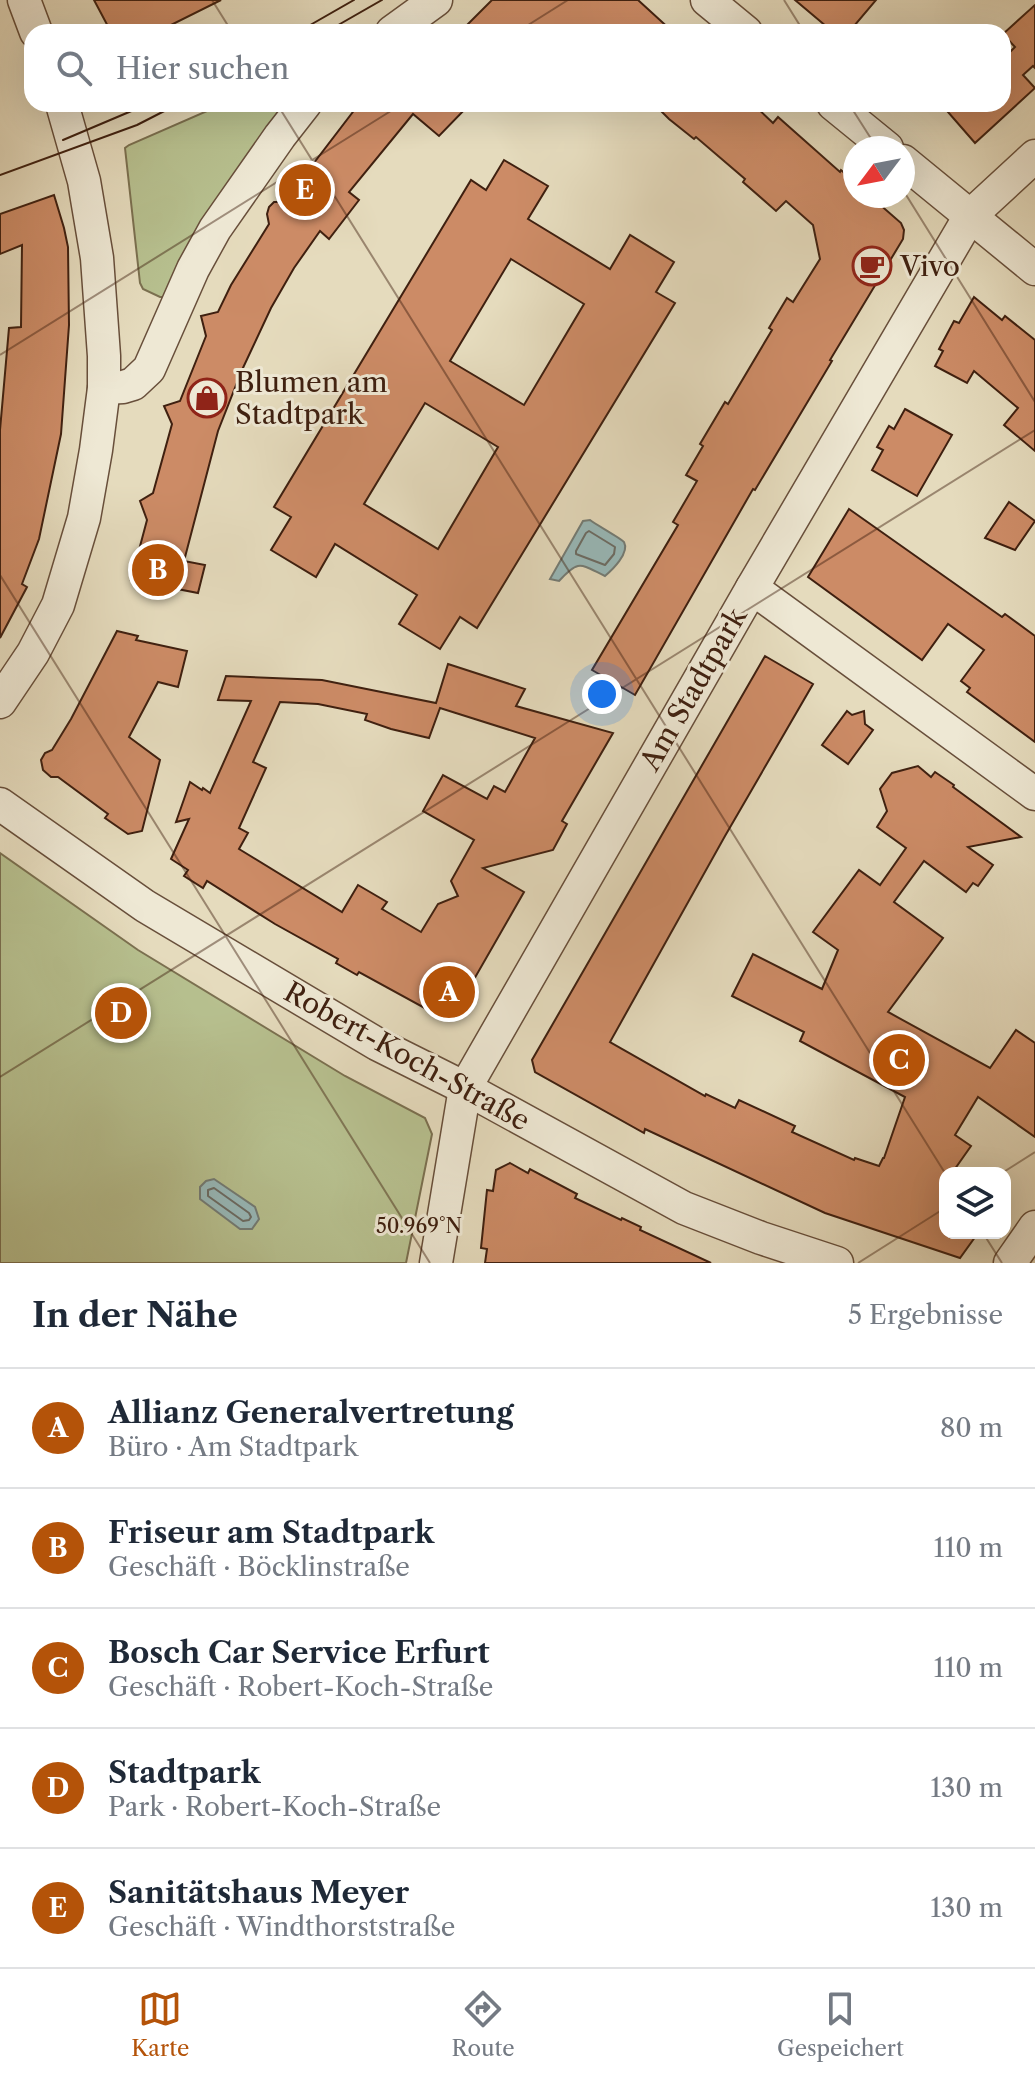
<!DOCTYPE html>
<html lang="de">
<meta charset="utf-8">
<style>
:root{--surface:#fff;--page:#f2f2f3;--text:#1f2937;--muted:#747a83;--line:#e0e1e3;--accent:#b45309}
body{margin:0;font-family:"Libre Caslon Text",serif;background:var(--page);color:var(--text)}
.controls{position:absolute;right:24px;bottom:24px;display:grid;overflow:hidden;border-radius:16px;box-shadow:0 8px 32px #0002}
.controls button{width:72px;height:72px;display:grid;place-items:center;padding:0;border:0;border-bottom:2px solid var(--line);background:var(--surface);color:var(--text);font:40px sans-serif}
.compass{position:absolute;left:843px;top:136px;width:72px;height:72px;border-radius:50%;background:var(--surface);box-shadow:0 8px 32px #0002;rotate:238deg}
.you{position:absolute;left:602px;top:694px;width:28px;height:28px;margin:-20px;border:6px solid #fff;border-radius:50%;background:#1a73e8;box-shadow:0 0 0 12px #1a73e833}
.badge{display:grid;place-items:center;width:52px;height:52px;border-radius:50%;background:var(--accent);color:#fff;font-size:26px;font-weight:700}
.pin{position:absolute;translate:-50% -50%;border:4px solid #fff;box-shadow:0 2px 8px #0006}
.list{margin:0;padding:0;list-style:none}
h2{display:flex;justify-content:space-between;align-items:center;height:104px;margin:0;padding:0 32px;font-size:34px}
h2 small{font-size:26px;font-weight:400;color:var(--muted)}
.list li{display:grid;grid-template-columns:52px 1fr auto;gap:24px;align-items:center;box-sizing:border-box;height:120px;padding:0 32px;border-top:2px solid var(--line)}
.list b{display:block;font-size:30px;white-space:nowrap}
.list p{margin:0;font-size:26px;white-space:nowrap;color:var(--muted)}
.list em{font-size:26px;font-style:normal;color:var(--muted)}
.icon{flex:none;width:44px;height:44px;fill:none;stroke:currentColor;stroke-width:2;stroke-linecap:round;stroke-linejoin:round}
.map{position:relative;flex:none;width:1035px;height:1263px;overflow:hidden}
.search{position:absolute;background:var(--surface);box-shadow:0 8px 32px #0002;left:24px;right:24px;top:24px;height:88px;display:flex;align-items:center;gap:20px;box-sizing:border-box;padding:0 28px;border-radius:24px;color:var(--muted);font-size:30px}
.sheet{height:704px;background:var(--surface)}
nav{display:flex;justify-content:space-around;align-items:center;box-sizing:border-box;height:112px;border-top:2px solid var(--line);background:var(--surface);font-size:22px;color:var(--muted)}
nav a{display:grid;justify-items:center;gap:4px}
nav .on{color:var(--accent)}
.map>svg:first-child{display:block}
.green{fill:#b7c08f;stroke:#7b7050;stroke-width:2}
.water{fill:#98b9b9;stroke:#747c75;stroke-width:2}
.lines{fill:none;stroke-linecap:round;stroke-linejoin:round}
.shore{stroke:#6c6c64;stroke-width:2}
.building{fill:#cc8b66;stroke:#3f2010;stroke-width:2;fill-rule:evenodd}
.minor-casing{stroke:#684f3b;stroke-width:35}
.minor{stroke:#eee8d4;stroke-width:32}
.tram{stroke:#3f2010;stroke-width:2}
.ticks{fill:none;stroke:#3f2010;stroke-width:2;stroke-opacity:0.45}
.labels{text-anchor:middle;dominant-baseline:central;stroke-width:6;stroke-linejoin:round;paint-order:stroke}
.poi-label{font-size:28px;fill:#3f2010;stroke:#eee8d4;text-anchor:start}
.street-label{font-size:28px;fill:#3f2010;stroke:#eee8d4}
.ticks-label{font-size:20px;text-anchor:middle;fill:#3f2010;stroke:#eee8d4;stroke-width:6;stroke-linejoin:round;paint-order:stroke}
</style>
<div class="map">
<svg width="1035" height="1263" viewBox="0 0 1035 1263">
<rect width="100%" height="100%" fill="#e5dbbd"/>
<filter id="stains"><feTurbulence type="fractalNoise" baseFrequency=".0025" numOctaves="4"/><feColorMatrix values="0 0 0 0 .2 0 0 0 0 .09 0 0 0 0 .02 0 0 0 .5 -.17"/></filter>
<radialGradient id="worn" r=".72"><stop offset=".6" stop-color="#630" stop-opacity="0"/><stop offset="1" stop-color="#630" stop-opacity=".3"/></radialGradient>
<!-- green -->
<g class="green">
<polygon points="223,104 283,104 164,297 160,297 143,289 140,283 125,148 129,145"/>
<polygon points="0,853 138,950 345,1076 425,1118 432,1134 406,1263 0,1263"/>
</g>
<!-- water -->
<g class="water">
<path d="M 590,520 C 595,524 622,539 624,542 C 630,553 612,570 605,576 C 580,564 579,559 559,581 L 550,579 L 583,521 Z"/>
<polygon points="214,1179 255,1207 259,1219 252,1229 240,1229 200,1199 200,1187 206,1181"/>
</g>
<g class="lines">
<!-- shore -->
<g class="shore">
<polygon points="589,531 615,547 614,554 605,565 576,554 576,551 586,533"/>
<polygon points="214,1188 249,1213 251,1217 249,1220 243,1221 208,1196 208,1190"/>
</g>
</g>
<!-- building -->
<g class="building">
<polygon points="94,0 221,0 157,32 111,32"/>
<polygon points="492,0 638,0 673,32 460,32"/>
<polygon points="795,0 876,0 849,32 833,32"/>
<polygon points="1035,5 1035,68 1033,66 1023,75 1035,88 975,143 941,104 1003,104 1003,53 1006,56 1015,47 1003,34"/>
<polygon points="359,104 470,104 439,136 413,114 349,192 359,200 329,239 320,231 294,268 271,308 242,370 218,431 184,561 205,565 198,593 131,580 147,520 140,501 153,493 172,424 164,406 180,401 206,336 201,316 218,312 231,285 269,224 267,214 269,207 274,202 284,202"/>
<polygon points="654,104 753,104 773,123 778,117 840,172 841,170 855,182 855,196 870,196 901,223 904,230 903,239 830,360 832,361 755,490 753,489 635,695 592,670 678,525 673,522 697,481 686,475 703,446 700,444 725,402 728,404 772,330 769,328 787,298 793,302 820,259 813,225 786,201 776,211 743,182 745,179 696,137 694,139 669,119"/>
<path d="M 504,160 L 548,186 L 528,219 L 610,269 L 630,235 L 674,262 L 656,292 L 675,303 L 477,628 L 460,617 L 440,649 L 399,624 L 417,595 L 335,544 L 316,577 L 271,550 L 291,517 L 274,507 L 471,180 L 486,190 ZM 511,259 L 584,304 L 524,405 L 450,361 ZM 425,403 L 498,447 L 438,549 L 364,504 Z"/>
<polygon points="54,195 64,228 68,247 69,325 61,434 39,539 22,584 27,587 0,638 0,430 9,328 21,327 22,245 0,254 0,214"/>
<polygon points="974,297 1002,320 1005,316 1035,340 1035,451 1004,425 1018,408 974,371 967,383 935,366 943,351 939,349 954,321 959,323"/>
<polygon points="905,409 952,435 917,496 872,470 883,450 877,447 889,426 894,429"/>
<polygon points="1009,502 1035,521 1015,550 985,538"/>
<polygon points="849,509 1002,617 1005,614 1035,636 1035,742 967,692 970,688 961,681 984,650 948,624 922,660 808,577"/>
<polygon points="117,631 138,636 136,640 187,651 178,687 158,682 129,737 160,760 142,831 128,834 105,818 108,814 58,777 51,777 43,770 41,760 45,753 52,750 71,719"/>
<polygon points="765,656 813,684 725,836 610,1042 705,1096 706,1094 735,1108 739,1100 795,1126 792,1132 854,1160 855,1158 879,1166 883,1158 884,1158 905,1097 800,1041 804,1032 732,996 753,954 822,989 838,950 813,932 859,870 880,885 906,848 877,827 887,811 880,789 892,773 918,766 931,777 935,772 954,785 953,787 1021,837 968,847 993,865 978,886 973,883 966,892 924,861 894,902 943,938 888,1012 990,1068 1016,1030 1035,1043 1035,1137 978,1097 955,1135 971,1146 952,1173 945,1173 945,1233 978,1233 960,1258 825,1213 645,1129 644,1133 535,1072 532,1060"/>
<path d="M 448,664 L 525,689 L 516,706 L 613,733 L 562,821 L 567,824 L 553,850 L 483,868 L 524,892 L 469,988 L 451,1014 L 441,1017 L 359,972 L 357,975 L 336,963 L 338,959 L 275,924 L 207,881 L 203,888 L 184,876 L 188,870 L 171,859 L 189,819 L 176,822 L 190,782 L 202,790 L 203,788 L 210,793 L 251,701 L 218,700 L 226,676 L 322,680 L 436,703 ZM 280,702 L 318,704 L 367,714 L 365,720 L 391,729 L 429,738 L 440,708 L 535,738 L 505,792 L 494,786 L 487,799 L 443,775 L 423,811 L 474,840 L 451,881 L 458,896 L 438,904 L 421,932 L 382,909 L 387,902 L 358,885 L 342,912 L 239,849 L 248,833 L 239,828 L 266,768 L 253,762 Z"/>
<polygon points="847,711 852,715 864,711 865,724 873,730 848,764 822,745"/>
<polygon points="510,1163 528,1173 530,1169 577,1194 575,1198 621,1220 622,1218 641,1227 640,1230 711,1263 485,1263 487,1249 481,1248 487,1190 493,1191 496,1170"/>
</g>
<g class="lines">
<!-- minor casing -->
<g class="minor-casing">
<g id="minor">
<polyline points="24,0 36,32"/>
<polyline points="707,0 746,32"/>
<polyline points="392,32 436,0"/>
<polyline points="833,104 887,148"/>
<polyline points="903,161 1035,269"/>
<polyline points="104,388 123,387 133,384 149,369 193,269 215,229 280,136 305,104"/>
<polyline points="752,588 1035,794"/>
<polyline points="0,702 33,653 58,605 84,518 96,450 104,388 104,356 97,258 84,181 62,104"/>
<polyline points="0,804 145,906 377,1044 465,1088 684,1208 761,1238 837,1263"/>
<polyline points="436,1263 465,1088 752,588 970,216 1035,156"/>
<polyline points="1010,1263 1035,1227"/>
</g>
</g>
<!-- minor -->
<use href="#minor" class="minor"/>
<!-- tram -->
<g class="tram">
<polyline points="298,32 354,0"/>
<polyline points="326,32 382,0"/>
<polyline points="63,140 148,104"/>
<polyline points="0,175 137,125 178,104"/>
</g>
</g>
<!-- ticks -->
<path class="ticks" d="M 212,0 L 232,32M 784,0 L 804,32M 517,32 L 568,0M 277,104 L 945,1173M 849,104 L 877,148M 903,190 L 1035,402M 0,355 L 402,104M 0,575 L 430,1263M 0,1077 L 1035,430M 1002,1173 L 1035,1152M 983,1233 L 1002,1263M 858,1263 L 945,1208"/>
<!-- icons -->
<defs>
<g id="cafe-ring" transform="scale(2)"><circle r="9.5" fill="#eee8d4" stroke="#8f2418" stroke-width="1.5"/><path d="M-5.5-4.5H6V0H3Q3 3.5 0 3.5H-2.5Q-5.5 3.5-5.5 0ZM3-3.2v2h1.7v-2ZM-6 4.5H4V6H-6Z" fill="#8f2418"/></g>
<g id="shop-ring" transform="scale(2)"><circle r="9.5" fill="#eee8d4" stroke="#8f2418" stroke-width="1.5"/><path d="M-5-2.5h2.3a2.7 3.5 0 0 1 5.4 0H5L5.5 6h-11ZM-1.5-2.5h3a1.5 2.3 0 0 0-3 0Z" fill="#8f2418"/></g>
</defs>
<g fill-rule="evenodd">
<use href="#cafe-ring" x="872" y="266"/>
<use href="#shop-ring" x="207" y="398"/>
</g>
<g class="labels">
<!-- poi labels -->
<g class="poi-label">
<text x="900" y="266">Vivo</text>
<text x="235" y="382">Blumen am<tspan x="235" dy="32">Stadtpark</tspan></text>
</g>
<!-- street labels -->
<g class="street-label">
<text transform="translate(693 689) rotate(-60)">Am Stadtpark</text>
<text transform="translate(407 1056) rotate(29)">Robert-Koch-Straße</text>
</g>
</g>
<g class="ticks-label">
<text x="419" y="1233">50.969°N</text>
</g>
<rect width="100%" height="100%" filter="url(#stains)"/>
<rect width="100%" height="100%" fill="url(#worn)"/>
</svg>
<div class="controls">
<button><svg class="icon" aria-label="layers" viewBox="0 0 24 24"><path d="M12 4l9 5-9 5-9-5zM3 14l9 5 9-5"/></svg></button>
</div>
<svg class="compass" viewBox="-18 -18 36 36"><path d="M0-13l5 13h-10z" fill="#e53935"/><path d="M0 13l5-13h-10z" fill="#747a83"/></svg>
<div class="you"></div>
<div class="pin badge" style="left:449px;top:992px">A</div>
<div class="pin badge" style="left:158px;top:570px">B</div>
<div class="pin badge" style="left:899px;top:1060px">C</div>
<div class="pin badge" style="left:121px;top:1013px">D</div>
<div class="pin badge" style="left:305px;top:190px">E</div>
<div class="search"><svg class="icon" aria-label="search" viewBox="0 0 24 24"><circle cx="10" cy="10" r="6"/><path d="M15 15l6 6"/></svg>Hier suchen</div>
</div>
<section class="sheet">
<h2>In der Nähe<small>5 Ergebnisse</small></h2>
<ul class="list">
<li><span class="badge">A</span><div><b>Allianz Generalvertretung</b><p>Büro · Am Stadtpark</p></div><em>80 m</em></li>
<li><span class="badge">B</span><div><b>Friseur am Stadtpark</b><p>Geschäft · Böcklinstraße</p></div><em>110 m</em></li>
<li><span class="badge">C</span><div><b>Bosch Car Service Erfurt</b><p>Geschäft · Robert-Koch-Straße</p></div><em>110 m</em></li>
<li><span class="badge">D</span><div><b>Stadtpark</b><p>Park · Robert-Koch-Straße</p></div><em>130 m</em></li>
<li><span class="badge">E</span><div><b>Sanitätshaus Meyer</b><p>Geschäft · Windthorststraße</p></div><em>130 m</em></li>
</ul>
</section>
<nav>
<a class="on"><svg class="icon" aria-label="map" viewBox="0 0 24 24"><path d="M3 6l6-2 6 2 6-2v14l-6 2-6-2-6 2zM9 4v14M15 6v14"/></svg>Karte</a>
<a><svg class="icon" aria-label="directions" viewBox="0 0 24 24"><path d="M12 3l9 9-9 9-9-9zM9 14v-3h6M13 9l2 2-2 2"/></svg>Route</a>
<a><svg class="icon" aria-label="saved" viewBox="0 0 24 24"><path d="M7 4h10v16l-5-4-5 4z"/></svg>Gespeichert</a>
</nav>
